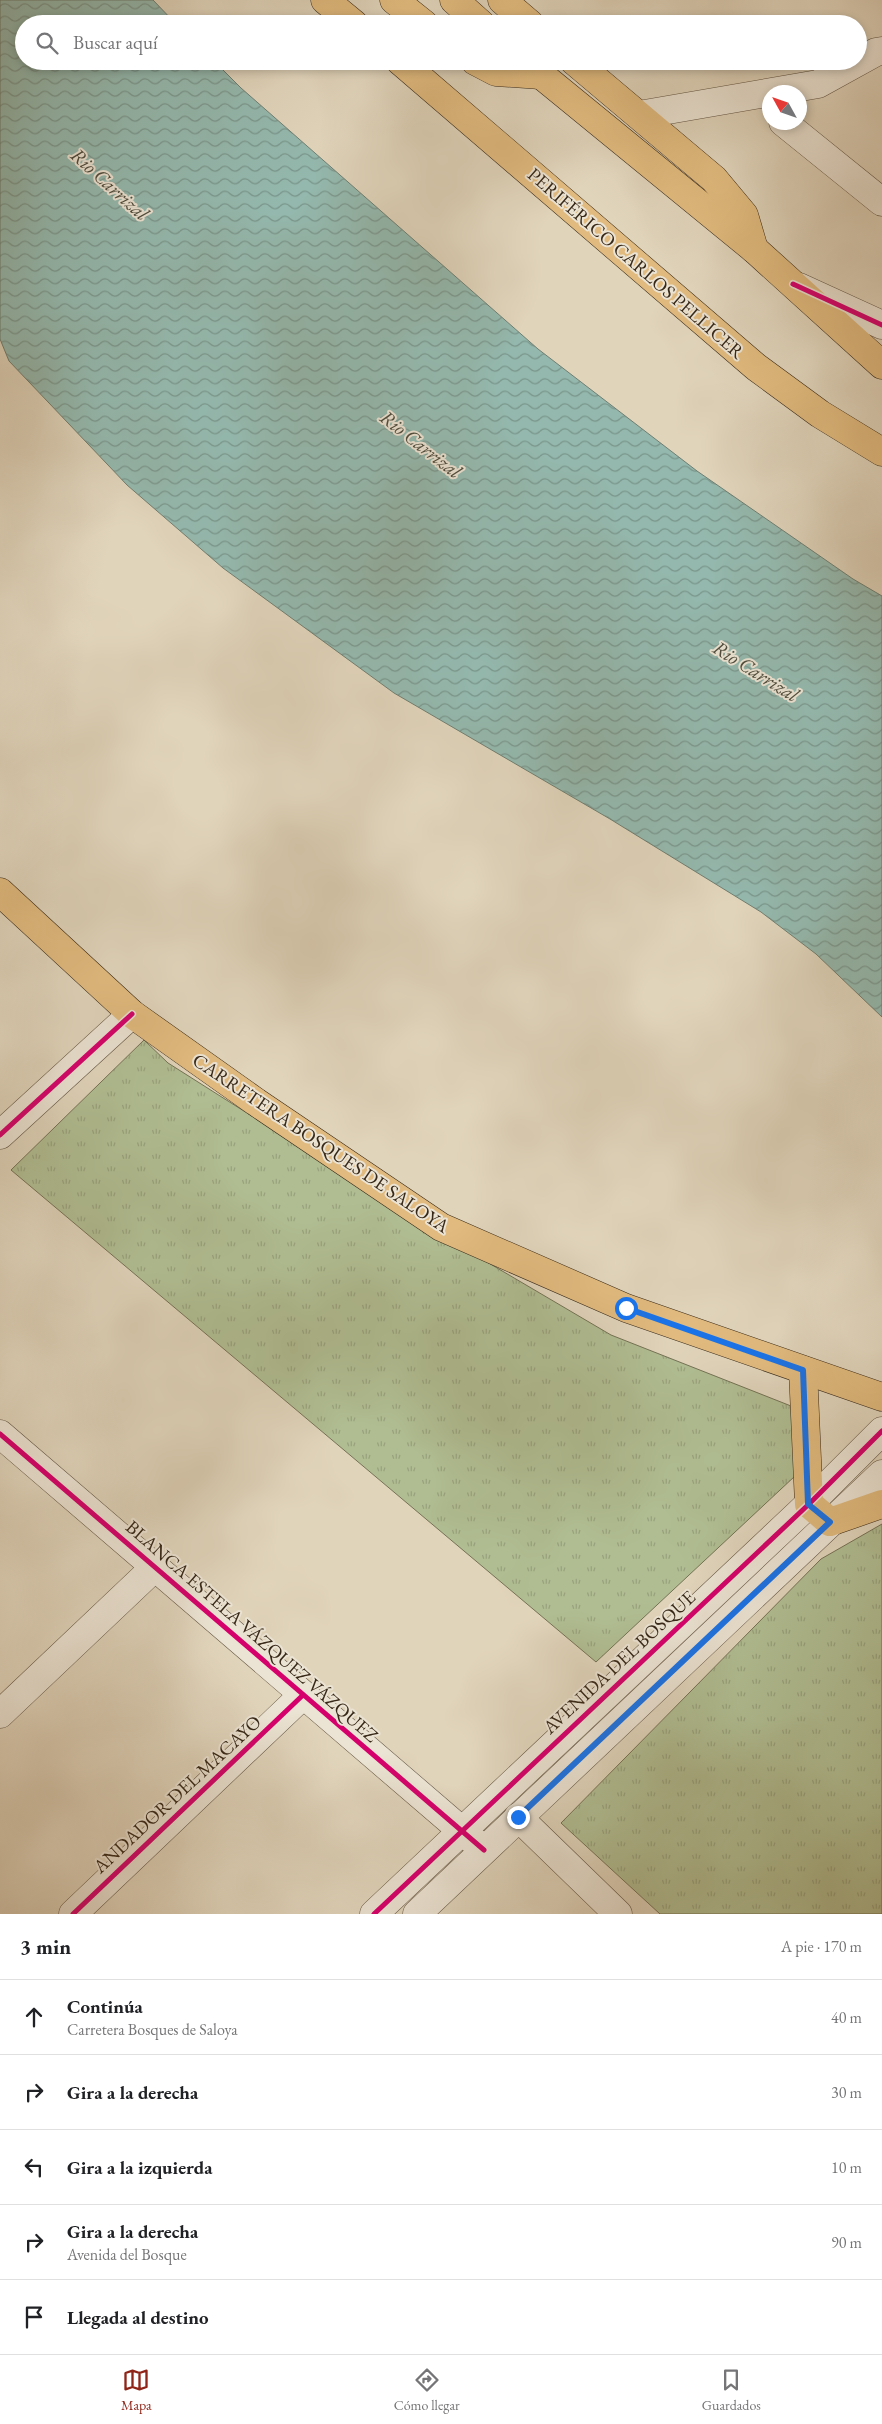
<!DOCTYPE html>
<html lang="es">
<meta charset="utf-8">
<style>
:root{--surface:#fff;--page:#f2f2f2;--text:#202124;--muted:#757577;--line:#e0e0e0;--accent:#8f2418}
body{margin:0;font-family:"EB Garamond",serif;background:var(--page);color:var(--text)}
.compass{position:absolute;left:762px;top:85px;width:45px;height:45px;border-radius:50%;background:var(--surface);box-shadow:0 2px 8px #0003;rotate:310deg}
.stop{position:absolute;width:15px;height:15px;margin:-11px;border:4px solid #1a73e8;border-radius:50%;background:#fff}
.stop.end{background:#1a73e8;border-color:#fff;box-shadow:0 1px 5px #0008}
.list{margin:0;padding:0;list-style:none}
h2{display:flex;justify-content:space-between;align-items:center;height:65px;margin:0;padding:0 20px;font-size:21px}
h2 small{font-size:16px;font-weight:400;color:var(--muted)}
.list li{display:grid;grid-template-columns:32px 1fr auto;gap:15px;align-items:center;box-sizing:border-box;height:75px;padding:0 20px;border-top:1px solid var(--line)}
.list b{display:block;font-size:19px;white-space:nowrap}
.list p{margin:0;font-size:16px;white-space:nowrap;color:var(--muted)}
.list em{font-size:16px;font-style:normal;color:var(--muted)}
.icon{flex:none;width:28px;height:28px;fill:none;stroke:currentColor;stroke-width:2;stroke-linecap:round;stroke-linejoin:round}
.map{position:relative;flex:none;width:882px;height:1914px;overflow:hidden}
.search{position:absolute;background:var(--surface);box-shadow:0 2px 8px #0003;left:15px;right:15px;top:15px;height:55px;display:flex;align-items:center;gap:12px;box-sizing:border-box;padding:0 18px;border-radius:28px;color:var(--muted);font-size:19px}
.sheet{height:440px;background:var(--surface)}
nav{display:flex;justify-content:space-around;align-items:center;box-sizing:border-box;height:70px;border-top:1px solid var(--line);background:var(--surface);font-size:14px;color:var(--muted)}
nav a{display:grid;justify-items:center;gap:2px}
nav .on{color:var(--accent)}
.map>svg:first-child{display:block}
.park{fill:url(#park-tufts);stroke:#747255}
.water{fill:url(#water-waves);stroke:#6f7e71}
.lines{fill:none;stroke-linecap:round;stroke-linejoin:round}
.minor-casing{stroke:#615341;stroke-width:29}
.major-casing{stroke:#372818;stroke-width:29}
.minor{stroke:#ebe3d3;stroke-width:28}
.major{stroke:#e0ba7e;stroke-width:28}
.cycleway-casing{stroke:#ebe3d3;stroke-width:8}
.cycleway{stroke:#d6006c;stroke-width:5}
.route{stroke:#1a73e8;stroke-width:6}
.labels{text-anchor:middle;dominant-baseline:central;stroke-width:4;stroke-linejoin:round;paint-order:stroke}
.street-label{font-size:19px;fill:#372818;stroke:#ebe3d3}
.water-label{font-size:20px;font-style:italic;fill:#4e4c3d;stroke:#ebe3d3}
</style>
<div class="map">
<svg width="882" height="1914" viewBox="0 0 882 1914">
<defs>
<pattern id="park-tufts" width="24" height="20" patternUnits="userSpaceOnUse" patternTransform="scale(1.25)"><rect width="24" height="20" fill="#b0bd92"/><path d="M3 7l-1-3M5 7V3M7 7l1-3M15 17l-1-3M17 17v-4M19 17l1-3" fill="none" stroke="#98a27d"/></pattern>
<pattern id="water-waves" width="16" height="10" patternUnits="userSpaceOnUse" patternTransform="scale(1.25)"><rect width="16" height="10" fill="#94b8ad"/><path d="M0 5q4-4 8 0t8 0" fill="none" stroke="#7a968c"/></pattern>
</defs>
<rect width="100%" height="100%" fill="#e0d4bb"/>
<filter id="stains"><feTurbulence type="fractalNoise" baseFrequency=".004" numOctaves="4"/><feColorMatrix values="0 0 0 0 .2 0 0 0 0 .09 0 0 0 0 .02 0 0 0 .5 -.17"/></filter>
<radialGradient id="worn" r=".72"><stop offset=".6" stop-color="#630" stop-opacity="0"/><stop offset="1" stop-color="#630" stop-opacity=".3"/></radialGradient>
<!-- park -->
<g class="park">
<polygon points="144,1040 168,1063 419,1222 611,1335 791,1406 795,1476 596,1662 11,1170"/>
<polygon points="882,1524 882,1914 660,1914 561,1823 821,1559"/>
</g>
<!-- water -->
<polygon class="water" points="0,0 153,0 176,24 24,24 24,61 214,61 241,88 538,349 697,471 853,579 882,596 882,1017 816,954 761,912 610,819 394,693 223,568 127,485 9,361 0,339"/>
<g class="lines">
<!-- minor casing -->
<g class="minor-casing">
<g id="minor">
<polyline points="639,115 818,84 876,52 882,51"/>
<polyline points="783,122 882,202"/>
<polyline points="799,287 882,325"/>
<polyline points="0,1135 132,1014"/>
<polyline points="0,1434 475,1842"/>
<polyline points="0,1714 154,1568"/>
<polyline points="518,1817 618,1914"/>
<polyline points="73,1914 303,1695"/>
<polyline points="374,1914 809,1504 882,1431"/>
<polyline points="417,1914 882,1474"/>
</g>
</g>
<!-- major casing -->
<g class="major-casing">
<g id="major">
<polyline points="325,0 354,24"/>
<polyline points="394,0 424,24"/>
<polyline points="454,0 481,24"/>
<polyline points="502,0 530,24"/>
<polyline points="400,61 756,367 820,414 882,452"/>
<polyline points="475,61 496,72 541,75"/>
<polyline points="524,61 754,249 882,365"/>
<polyline points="574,61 714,179 744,215 754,249"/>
<polyline points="0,892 132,1014 256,1102 441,1227 626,1308 882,1397"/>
<polyline points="803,1370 809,1504 830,1522 882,1504"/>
</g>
</g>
<!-- minor -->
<use href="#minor" class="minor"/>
<!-- major -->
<use href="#major" class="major"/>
<!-- cycleway casing -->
<g class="cycleway-casing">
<g id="cycleway">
<polyline points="793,284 882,325"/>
<polyline points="0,1135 132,1014"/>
<polyline points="0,1434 484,1850"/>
<polyline points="73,1914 303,1695"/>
<polyline points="374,1914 809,1504 882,1431"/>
</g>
</g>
<!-- cycleway -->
<use href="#cycleway" class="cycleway"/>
</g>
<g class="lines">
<!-- route -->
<polyline class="route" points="518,1817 830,1522 808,1504 803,1370 626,1308"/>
</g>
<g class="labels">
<!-- street labels -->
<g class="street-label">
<text transform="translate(636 263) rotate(41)">PERIFÉRICO CARLOS PELLICER</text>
<text transform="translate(321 1143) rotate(34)">CARRETERA BOSQUES DE SALOYA</text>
<text transform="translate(252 1631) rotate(41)">BLANCA ESTELA VÁZQUEZ VÁZQUEZ</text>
<text transform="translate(619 1662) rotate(-43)">AVENIDA DEL BOSQUE</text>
<text transform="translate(177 1794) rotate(-43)">ANDADOR DEL MACAYO</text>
</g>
<!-- water labels -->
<g class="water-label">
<text transform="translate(110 184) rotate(42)">Rio Carrizal</text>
<text transform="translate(421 444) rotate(38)">Rio Carrizal</text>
<text transform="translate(756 671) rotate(32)">Rio Carrizal</text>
</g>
</g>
<rect width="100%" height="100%" filter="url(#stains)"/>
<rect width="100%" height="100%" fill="url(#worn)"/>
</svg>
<svg class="compass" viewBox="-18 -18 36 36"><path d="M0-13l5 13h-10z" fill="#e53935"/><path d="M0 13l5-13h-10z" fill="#757577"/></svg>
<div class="stop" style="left:626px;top:1308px"></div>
<div class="stop end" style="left:518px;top:1817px"></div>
<div class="search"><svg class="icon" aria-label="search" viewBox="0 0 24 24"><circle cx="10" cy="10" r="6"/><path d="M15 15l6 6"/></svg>Buscar aquí</div>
</div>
<section class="sheet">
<h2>3 min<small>A pie · 170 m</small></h2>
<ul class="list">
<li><svg class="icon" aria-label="ahead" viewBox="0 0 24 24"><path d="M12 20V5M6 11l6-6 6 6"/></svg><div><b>Continúa</b><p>Carretera Bosques de Saloya</p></div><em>40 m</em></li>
<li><svg class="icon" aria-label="right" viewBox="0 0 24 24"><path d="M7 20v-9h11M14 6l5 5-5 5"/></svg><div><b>Gira a la derecha</b></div><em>30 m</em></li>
<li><svg class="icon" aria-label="left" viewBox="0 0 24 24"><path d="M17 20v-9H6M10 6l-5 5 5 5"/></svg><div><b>Gira a la izquierda</b></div><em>10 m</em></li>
<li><svg class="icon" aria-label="right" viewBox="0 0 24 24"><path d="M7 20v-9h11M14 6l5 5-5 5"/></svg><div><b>Gira a la derecha</b><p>Avenida del Bosque</p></div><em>90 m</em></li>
<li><svg class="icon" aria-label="arrive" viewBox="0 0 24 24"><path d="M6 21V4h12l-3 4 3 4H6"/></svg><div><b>Llegada al destino</b></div></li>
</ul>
</section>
<nav>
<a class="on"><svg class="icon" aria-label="map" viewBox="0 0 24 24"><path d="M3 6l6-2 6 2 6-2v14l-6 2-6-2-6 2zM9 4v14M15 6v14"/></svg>Mapa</a>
<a><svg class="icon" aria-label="directions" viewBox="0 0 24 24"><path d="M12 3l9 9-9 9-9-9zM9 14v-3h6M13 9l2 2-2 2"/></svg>Cómo llegar</a>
<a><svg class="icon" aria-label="saved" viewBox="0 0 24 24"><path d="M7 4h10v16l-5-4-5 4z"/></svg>Guardados</a>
</nav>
